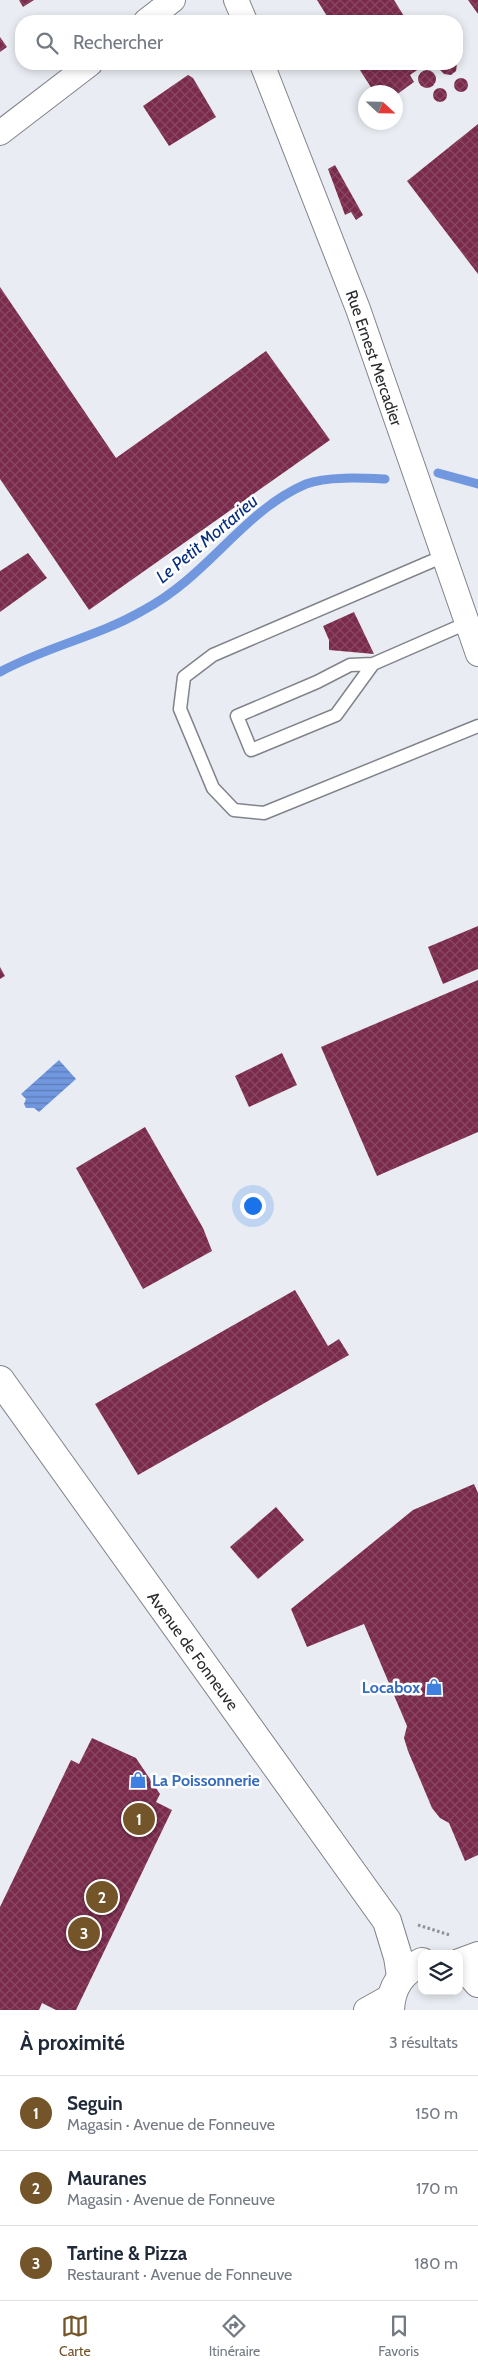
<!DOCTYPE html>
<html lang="fr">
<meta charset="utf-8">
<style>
:root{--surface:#fff;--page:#f2f2f3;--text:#1f2937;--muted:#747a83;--line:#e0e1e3;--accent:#74552a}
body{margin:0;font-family:Cabin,sans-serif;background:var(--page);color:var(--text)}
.controls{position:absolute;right:15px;bottom:15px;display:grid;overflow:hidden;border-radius:10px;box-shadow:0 2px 8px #0003}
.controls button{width:45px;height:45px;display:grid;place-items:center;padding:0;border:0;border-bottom:1px solid var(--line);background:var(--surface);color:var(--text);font:25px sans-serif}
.compass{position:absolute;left:358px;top:85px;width:45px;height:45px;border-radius:50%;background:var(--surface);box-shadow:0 2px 8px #0003;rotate:112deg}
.you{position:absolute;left:252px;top:1205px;width:18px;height:18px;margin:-12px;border:4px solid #fff;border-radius:50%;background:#1a73e8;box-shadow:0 0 0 8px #1a73e833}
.badge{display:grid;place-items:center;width:32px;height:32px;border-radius:50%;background:var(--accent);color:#fff;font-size:16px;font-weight:700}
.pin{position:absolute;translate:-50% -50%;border:2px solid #fff;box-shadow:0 1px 5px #0006}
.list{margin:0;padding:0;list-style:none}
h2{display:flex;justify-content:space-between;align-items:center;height:65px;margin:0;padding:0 20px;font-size:21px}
h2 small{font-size:16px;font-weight:400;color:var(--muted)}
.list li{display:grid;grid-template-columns:32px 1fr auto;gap:15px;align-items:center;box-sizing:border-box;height:75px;padding:0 20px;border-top:1px solid var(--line)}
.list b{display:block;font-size:19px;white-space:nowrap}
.list p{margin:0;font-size:16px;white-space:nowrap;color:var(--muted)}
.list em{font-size:16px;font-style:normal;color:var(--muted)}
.icon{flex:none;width:28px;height:28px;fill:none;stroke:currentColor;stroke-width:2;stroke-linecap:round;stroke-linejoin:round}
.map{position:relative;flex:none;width:478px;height:2010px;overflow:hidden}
.search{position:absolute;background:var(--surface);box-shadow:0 2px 8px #0003;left:15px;right:15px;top:15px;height:55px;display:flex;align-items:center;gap:12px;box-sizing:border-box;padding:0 18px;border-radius:20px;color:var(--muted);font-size:19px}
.sheet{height:290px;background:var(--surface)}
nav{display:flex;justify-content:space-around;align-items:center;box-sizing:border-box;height:70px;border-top:1px solid var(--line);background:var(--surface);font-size:14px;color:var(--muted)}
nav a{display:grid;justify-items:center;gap:2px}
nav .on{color:var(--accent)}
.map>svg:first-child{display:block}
.water{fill:url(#water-rules)}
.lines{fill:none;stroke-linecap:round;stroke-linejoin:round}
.stream{stroke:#7197df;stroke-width:9}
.building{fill:url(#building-cross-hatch)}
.service-casing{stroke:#80848a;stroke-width:15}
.minor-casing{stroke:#80848a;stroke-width:26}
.tertiary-casing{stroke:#80848a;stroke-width:30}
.path{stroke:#8f9296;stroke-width:3;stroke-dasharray:2.5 2.5;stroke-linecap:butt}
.service{stroke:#fff;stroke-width:12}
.minor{stroke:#fff;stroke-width:24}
.tertiary{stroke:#fff;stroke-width:28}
.labels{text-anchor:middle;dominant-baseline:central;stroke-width:5;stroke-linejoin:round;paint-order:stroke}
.street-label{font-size:16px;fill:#292b2d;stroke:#fff}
.shop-label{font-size:16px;font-weight:bold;fill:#366cbe;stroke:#fff;text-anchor:end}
.water-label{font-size:18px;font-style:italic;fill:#092f82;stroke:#fff}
</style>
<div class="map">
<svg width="478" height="2010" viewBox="0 0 478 2010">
<defs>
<pattern id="water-rules" width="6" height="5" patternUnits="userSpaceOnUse" patternTransform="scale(1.25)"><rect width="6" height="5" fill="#7197df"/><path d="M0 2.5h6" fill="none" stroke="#5d7bb5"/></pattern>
<pattern id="building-cross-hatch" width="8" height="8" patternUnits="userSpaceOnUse" patternTransform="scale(1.25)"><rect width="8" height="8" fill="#7a2a4b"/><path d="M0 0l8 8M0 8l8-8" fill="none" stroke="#884862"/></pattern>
</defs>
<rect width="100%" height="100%" fill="#e9edf3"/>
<!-- water -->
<polygon class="water" points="59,1060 76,1079 39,1112 34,1108 26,1108 24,1104 26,1099 21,1094"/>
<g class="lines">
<!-- stream -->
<g class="stream">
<polyline points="438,473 478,484"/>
<path d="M 0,672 C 45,647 97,637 142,611 C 157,603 173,592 186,581 C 226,548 257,505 306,484 C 326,476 364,478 385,479"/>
</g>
</g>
<!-- building -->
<g class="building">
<polygon points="19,0 34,0 23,7"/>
<polygon points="317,0 394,0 407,21 330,21"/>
<polygon points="468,0 478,0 478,14"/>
<polygon points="0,37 7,47 0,52"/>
<polygon points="356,64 426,64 410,75 414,82 396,95 396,92 389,87 380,92 374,92"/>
<polygon points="440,64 457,64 456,71 451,75 444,74 440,70"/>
<circle cx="427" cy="79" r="9"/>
<polygon points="188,75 193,78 216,117 169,146 143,106"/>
<circle cx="461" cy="85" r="7"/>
<circle cx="440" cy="95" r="7"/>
<polygon points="478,124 478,274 407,181"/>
<polygon points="335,165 363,215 356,220 351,212 345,215 328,169"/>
<polygon points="0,287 116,458 266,351 330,440 89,610 0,479"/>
<polygon points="28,553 47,578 0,612 0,571"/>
<polygon points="354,612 374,654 329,650 329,640 323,626"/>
<polygon points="478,926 478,969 443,984 428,947"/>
<polygon points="0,967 5,976 0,979"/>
<polygon points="478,980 478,1132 377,1176 321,1047"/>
<polygon points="282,1053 297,1085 249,1107 235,1076"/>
<polygon points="145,1127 203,1228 212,1251 143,1289 76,1168"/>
<polygon points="295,1290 328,1346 339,1339 349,1355 138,1475 95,1404"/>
<polygon points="474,1484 478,1493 478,1855 465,1861 449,1823 440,1818 432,1808 408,1751 404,1738 407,1726 364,1624 307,1647 291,1609 413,1510"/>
<polygon points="276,1507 304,1540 258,1579 230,1547"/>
<polygon points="92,1738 136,1758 160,1794 156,1802 172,1810 76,2010 56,2010 42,2003 39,2010 0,2010 0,1907 71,1760 79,1764"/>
</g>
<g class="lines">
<!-- service casing -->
<g class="service-casing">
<g id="service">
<polyline points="444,556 213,655 184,677 180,709 213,788 234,810 264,813 478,726"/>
<polyline points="373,664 336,715 251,750 237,716 317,682 350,665 373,664 467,623"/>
</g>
</g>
<!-- minor casing -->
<g class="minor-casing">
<g id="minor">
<polyline points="236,0 245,21"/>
<polyline points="146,21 173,0"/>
<polyline points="262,64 358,309 478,654"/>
<polyline points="0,133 90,64"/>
<polyline points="459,1961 478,1954"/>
<polyline points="366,2010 391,1996"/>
</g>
</g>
<!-- tertiary casing -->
<g class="tertiary-casing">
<g id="tertiary">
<polyline points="0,1380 387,1921 398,1957 401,1976"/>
<polyline points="459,1965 466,1969 478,1983"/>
<path d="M 390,2010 C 391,1987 401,1972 422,1962"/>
</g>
</g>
<!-- path -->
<polyline class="path" points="418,1925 450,1935"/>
<!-- service -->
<use href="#service" class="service"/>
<!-- minor -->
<use href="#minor" class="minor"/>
<!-- tertiary -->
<use href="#tertiary" class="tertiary"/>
</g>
<!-- icons -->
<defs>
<g id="shop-bare" transform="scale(1.35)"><path d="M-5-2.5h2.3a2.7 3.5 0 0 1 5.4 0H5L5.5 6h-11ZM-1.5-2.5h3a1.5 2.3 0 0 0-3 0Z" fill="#3f7fe0" stroke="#fff" stroke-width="2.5" paint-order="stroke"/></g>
</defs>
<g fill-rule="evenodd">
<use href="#shop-bare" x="434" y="1687"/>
<use href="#shop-bare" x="138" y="1780"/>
</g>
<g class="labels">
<!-- street labels -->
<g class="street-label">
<text transform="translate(374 358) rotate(71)">Rue Ernest Mercadier</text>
<text transform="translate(193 1651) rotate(54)">Avenue de Fonneuve</text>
</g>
<!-- shop labels -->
<g class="shop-label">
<text x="420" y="1687">Locabox</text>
<text x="152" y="1780" text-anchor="start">La Poissonnerie</text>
</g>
<!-- water labels -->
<g class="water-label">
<text transform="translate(207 539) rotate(-40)">Le Petit Mortarieu</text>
</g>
</g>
</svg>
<div class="controls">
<button><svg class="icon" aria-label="layers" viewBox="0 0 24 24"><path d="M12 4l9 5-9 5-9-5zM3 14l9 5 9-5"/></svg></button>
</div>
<svg class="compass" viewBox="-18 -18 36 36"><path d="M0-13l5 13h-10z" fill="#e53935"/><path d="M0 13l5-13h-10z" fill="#747a83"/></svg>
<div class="you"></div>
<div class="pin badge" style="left:139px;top:1819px">1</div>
<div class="pin badge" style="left:102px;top:1897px">2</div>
<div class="pin badge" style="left:84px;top:1933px">3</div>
<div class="search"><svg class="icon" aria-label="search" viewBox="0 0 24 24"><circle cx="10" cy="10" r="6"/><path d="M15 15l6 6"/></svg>Rechercher</div>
</div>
<section class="sheet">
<h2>À proximité<small>3 résultats</small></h2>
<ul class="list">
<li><span class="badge">1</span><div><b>Seguin</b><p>Magasin · Avenue de Fonneuve</p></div><em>150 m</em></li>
<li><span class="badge">2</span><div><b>Mauranes</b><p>Magasin · Avenue de Fonneuve</p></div><em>170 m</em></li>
<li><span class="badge">3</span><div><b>Tartine &amp; Pizza</b><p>Restaurant · Avenue de Fonneuve</p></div><em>180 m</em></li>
</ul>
</section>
<nav>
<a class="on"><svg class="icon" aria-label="map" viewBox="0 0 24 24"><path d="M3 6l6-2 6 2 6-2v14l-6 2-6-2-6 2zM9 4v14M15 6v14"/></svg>Carte</a>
<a><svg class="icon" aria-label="directions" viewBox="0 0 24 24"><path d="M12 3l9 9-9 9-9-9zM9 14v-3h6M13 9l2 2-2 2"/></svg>Itinéraire</a>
<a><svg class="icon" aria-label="saved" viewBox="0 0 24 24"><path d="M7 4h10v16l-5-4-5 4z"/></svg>Favoris</a>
</nav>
